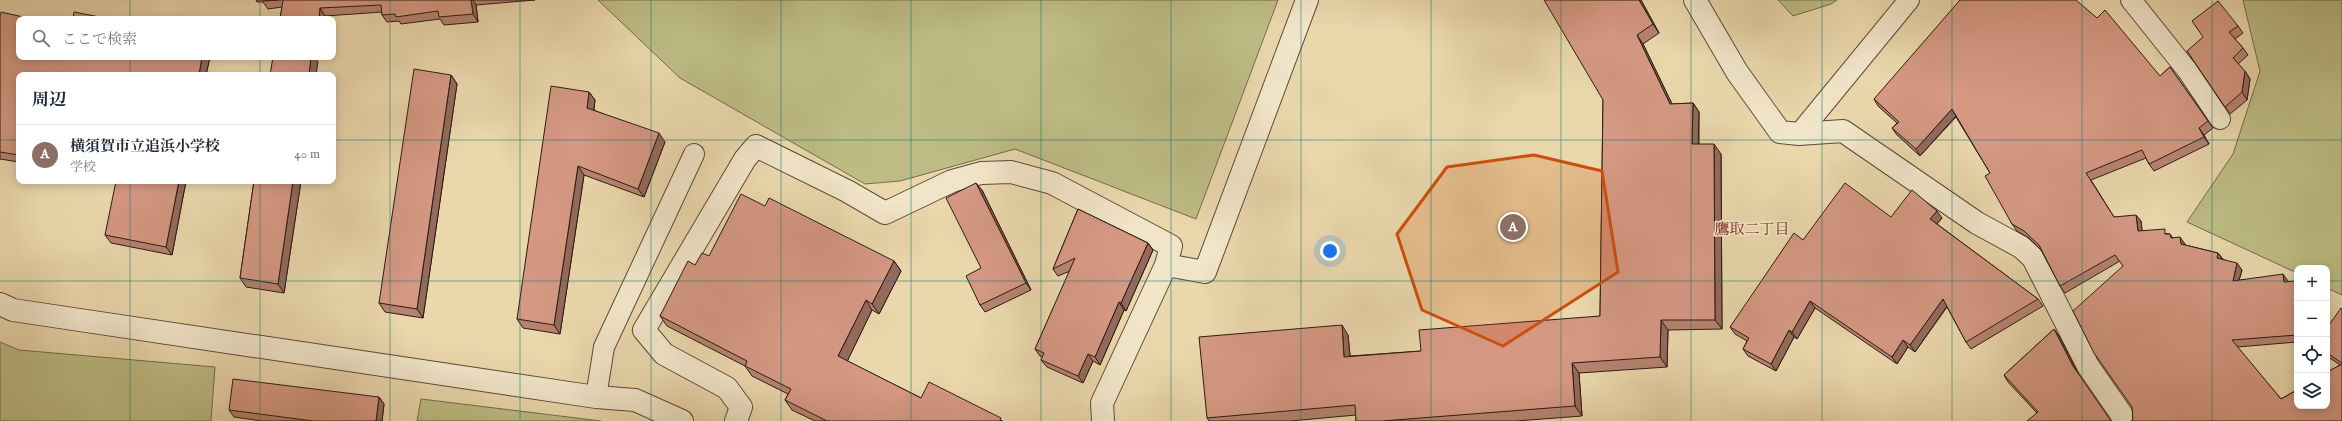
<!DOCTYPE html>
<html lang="ja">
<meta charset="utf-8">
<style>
:root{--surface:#fff;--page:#f2f2f3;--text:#1f2937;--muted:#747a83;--line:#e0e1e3;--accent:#8f2418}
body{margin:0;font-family:"IM FELL English","Noto Serif JP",serif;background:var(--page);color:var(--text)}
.controls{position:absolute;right:12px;bottom:12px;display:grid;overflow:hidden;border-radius:8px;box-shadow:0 2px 10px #0003}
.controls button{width:36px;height:36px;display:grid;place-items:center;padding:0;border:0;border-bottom:1px solid var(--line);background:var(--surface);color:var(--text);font:20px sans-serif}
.you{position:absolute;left:1330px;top:251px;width:14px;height:14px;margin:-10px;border:3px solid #fff;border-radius:50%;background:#1a73e8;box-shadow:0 0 0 6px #1a73e833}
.badge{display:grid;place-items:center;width:26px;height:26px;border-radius:50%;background:var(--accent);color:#fff;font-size:13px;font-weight:700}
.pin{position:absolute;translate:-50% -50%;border:2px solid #fff;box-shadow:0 1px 4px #0006}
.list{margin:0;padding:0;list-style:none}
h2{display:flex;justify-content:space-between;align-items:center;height:52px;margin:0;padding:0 16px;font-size:17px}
h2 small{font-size:13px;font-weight:400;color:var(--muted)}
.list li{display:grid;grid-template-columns:26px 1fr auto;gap:12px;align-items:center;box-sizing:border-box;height:60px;padding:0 16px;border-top:1px solid var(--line)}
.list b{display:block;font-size:15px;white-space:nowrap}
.list p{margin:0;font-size:13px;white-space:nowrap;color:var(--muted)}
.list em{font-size:13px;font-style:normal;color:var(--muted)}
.icon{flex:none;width:22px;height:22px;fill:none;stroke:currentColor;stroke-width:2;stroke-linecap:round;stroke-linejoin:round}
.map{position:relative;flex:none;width:2342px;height:421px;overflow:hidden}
.search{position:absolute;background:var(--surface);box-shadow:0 2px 10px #0003;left:16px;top:16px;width:320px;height:44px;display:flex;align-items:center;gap:10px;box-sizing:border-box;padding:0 14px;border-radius:8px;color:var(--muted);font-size:15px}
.panel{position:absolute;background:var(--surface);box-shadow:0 2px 10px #0003;left:16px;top:72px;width:320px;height:112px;border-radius:8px}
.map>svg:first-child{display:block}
.green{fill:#bdbc84;stroke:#756b4c}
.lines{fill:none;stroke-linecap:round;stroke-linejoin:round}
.service-casing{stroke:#5c4939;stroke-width:22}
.minor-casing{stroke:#5c4939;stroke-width:24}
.tertiary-casing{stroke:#5c4939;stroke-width:24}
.service{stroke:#f1e5c9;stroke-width:20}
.minor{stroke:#f1e5c9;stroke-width:22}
.tertiary{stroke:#f1e5c9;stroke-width:22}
.wall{fill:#b68371;stroke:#2d1a13}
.shaded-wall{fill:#946a5c;stroke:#2d1a13}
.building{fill:#d49883;stroke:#2d1a13}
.marked{fill:#cc500d;fill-opacity:0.2;stroke:#cc500d;stroke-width:3;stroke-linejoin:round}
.grid{fill:none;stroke:#0f766e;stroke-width:1;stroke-opacity:0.55}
.labels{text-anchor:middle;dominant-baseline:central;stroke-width:3.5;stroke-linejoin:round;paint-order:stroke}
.neighbourhood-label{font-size:15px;fill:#7a1f14;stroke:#f1e5c9}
</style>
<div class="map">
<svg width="2342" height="421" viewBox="0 0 2342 421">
<rect width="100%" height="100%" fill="#ead7ac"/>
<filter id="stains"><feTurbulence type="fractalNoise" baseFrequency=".005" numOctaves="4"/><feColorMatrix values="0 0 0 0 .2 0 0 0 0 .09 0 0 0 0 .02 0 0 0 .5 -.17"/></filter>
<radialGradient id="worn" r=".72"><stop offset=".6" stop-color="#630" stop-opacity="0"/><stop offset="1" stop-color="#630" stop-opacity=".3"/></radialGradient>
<!-- green -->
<g class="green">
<polygon points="598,0 1278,0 1196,219 1015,149 900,181 865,184 680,78"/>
<polygon points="1778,0 1837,0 1831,4 1793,16"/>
<polygon points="2243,0 2342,0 2342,295 2327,288 2327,268 2297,268 2297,273 2187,222 2233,154 2260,71"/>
<polygon points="0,342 19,350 215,367 211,421 0,421"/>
<polygon points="421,399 601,421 417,421"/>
</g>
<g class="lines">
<!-- service casing -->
<g class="service-casing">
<g id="service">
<polyline points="2131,0 2187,70 2220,119"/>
<polyline points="1799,134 1909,0"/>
<polyline points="596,397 604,347 694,154"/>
</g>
</g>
<!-- minor casing -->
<g class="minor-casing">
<g id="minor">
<polyline points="1695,0 1737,72 1780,132 1799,134 1843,131 1977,223 2021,247 2033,258 2088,366 2126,421"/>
<polyline points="736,421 741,407 727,388 664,354 644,330 745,159 756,146 847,191 885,213 952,181 981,173 1011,172 1052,183 1171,246 1166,265"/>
<polyline points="1103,421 1102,403 1166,265 1205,272 1307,0"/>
</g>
</g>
<!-- tertiary casing -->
<g class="tertiary-casing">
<polyline id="tertiary" points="0,304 13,310 596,397 635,400 682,421"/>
</g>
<!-- service -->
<use href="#service" class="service"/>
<!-- minor -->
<use href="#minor" class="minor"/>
<!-- tertiary -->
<use href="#tertiary" class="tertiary"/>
</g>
<!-- wall -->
<g class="wall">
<polygon points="256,0 535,0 476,5 478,22 444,25 440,19 401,24 399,21 387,22 382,15 382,12 325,16 325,19 280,19 282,7 268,9 263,2 257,2"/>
<polygon points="1641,0 1659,33 1643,44 1672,104 1693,103 1699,112 1699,144 1721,154 1722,329 1668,330 1667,367 1579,373 1582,416 1516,421 1356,421 1356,415 1290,421 1209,421 1207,418 1348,335 1350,356 1421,351 1600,316 1603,100"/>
<polygon points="0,16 19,57 210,57 206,75 19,75 19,162 0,159"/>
<polygon points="2238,26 2243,33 2235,39 2243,48 2248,55 2238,64 2245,71 2250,79 2247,100 2230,114 2187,51"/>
<polygon points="2170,67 2213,128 2204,135 2209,144 2154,171 2149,164 2146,158 2091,180 2114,217 2141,221 2142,231 2170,234 2173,238 2185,244 2185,245 2218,253 2223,259 2242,270 2239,280 2288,281 2288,282 2297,281 2297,342 2237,347 2281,399 2340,365 2327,356 2327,328 2342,309 2342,421 2133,419 2123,266 2120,261 2065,293 2060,286 2041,250 2029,238 2017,231 2012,224 1990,173 1956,117 1920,156 1897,135 1892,128 1897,123 1878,106 1874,99 2160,76"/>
<polygon points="451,75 457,84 423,318 385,312 379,303"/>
<polygon points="589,92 595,100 594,110 665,142 644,197 584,175 560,334 523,328 517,319"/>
<polygon points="186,181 172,255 111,243 105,235"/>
<polygon points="254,181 301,181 284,293 246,287 240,278"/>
<polygon points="982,190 1031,290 985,312 980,305"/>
<polygon points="1078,209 1148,243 1153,250 1126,311 1124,310 1100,365 1093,361 1083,383 1047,367 1041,360 1043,357 1040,356 1035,349 1070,271 1058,276 1053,269"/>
<polygon points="1891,217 1942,218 1937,224 2038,299 2043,306 1971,349 1966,342 1947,307 1915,352 1908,347 1897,364 1815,308 1797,339 1794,337 1776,371 1748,356 1743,349 1747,341 1735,334 1730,327 1803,240"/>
<polygon points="709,256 894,261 901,271 879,314 872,310 847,361 921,398 1003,421 815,421 792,410 785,400 788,394 752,376 745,366 667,326 660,316 695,265"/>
<polygon points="2054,329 2059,336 2078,373 2037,413 2008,382 2004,375"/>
<polygon points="379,397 384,404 382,421 262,421 234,417 229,410"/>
</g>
<!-- shaded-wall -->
<g class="shaded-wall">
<polygon points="471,0 473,0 476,5 478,22 473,14"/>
<polygon points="1639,0 1641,0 1659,33 1653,24"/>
<polygon points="320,8 325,16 325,19 319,19"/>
<polygon points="1637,35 1643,44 1677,114 1670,104"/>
<polygon points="202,57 210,57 206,75 199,75"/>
<polygon points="311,57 315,57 318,62 316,75 309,75"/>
<polygon points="2245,71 2250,79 2247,100 2242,92"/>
<polygon points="451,75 457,84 423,318 417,309"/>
<polygon points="589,92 595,100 593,116 587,108"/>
<polygon points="1693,103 1699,112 1698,154 1692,144"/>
<polygon points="1952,109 1956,116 1920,156 1916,149"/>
<polygon points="2199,128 2204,135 2209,144 2204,137"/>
<polygon points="659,133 665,142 644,197 638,189"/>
<polygon points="1714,144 1721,154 1722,329 1715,320"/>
<polygon points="578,166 584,175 560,334 554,325"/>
<polygon points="179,181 186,181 172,255 166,247"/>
<polygon points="293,181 301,181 284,293 278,284"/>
<polygon points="976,183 982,190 1031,290 1026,283"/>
<polygon points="1937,211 1942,218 1935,226 1930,219"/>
<polygon points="2136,215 2141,221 2143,238 2138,231"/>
<polygon points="2180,237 2185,244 2186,251 2181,244"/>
<polygon points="1148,243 1153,250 1126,311 1121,303"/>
<polygon points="2218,253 2223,260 2217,258"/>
<polygon points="894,261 901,271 879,314 872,304"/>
<polygon points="2237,263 2242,270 2237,287 2233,281"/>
<polygon points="2283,274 2288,281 2289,289 2284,282"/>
<polygon points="1943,299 1947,306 1915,352 1910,345"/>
<polygon points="866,300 872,310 845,366 838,356"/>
<polygon points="1810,301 1815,308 1797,339 1792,332"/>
<polygon points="1119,302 1124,310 1100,365 1095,357"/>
<polygon points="1661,320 1668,330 1667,367 1660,357"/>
<polygon points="1342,325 1348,335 1351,366 1344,357"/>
<polygon points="2054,329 2059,336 2078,373 2073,366"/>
<polygon points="1789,330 1794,337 1776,371 1771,364"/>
<polygon points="1903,340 1908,347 1897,364 1892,357"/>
<polygon points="1088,354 1093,361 1083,383 1078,376"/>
<polygon points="1572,363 1579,373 1582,416 1575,406"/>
<polygon points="379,397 384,404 382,421 376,421"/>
</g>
<!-- building -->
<g class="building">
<polygon points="263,0 278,0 263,1"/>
<polygon points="283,0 471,0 473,14 439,17 438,11 396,17 395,14 382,15 381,5 320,8 319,19 280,19"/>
<polygon points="1544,0 1639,0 1653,24 1637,35 1670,104 1693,103 1692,144 1714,144 1715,320 1661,320 1660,357 1572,363 1575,406 1382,421 1356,421 1355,405 1207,418 1199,337 1342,325 1344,357 1421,351 1419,330 1600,316 1603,100"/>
<polygon points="1960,0 2076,0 2097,18 2105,10 2160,76 2170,67 2208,121 2199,128 2204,137 2149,164 2142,150 2086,173 2114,217 2136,215 2138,231 2165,229 2165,234 2170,234 2171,238 2180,237 2181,244 2218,253 2217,258 2237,263 2233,281 2283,274 2284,282 2297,281 2297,335 2232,340 2281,399 2297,390 2297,406 2327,406 2327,372 2342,364 2342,421 2131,421 2133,419 2132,407 2094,353 2073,311 2123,266 2115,255 2060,286 2039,245 2024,231 2012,224 1985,176 1990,173 1952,109 1916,149 1892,128 1899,122 1874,99"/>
<polygon points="2218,1 2238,26 2229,32 2243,48 2233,58 2245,71 2242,92 2225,107 2187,51 2203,37 2192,21"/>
<polygon points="1,12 32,19 19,19 19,57 202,57 199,75 19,75 19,155 0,152 0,16"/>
<polygon points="74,12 110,19 73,19"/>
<polygon points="273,57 311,57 309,75 270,75"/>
<polygon points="414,69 451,75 417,309 379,303"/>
<polygon points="551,86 589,92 587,108 659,133 638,189 578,166 554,325 517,319"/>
<polygon points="116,181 179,181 166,247 105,235"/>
<polygon points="254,181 293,181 278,284 240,278"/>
<polygon points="976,183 1026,283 980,305 966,276 981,268 946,198"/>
<polygon points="1845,183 1891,217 1912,190 1937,211 1930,219 2038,299 1966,342 1943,299 1910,345 1903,340 1892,357 1810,301 1792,332 1789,330 1771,364 1743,349 1749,338 1730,327 1794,233 1803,240"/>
<polygon points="741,194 765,206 769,198 894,261 872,304 866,300 838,356 921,398 929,382 1001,418 1000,421 827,421 785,400 791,389 745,366 747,361 660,316 688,261 695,265 702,253 709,256"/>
<polygon points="1078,209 1148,243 1121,303 1119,302 1095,357 1088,354 1078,376 1041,360 1044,353 1035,349 1075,258 1053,269"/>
<polygon points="2341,308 2342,309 2342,363 2327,353 2327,328"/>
<polygon points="2054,329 2073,366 2111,421 2027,421 2038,412 2004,375"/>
<polygon points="233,379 379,397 376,421 313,421 229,410"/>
</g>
<!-- marked area -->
<path class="marked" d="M 1534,155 L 1602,171 L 1618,272 L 1503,346 L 1422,310 L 1397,234 L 1447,167 Z"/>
<!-- grid -->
<path class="grid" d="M 130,0 L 130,19M 260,0 L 260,19M 390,0 L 390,421M 520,0 L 520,421M 651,0 L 651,421M 781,0 L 781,421M 911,0 L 911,421M 1041,0 L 1041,421M 1171,0 L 1171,421M 1301,0 L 1301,421M 1431,0 L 1431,421M 1561,0 L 1561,421M 1691,0 L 1691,421M 1822,0 L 1822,421M 1952,0 L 1952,421M 2082,0 L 2082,421M 2212,0 L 2212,421M 130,57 L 130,75M 260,57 L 260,75M 0,140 L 19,140M 333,140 L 2342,140M 130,181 L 130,421M 260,181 L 260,421M 0,281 L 2297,281M 2327,281 L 2342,281"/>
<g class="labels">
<!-- neighbourhood labels -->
<g class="neighbourhood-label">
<text x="1752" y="229">鷹取二丁目</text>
</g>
</g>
<rect width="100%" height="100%" filter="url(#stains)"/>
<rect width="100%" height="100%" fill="url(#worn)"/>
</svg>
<div class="controls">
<button>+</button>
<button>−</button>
<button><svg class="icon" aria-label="locate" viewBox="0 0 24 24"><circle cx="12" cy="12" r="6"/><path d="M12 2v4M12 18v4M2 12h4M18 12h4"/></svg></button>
<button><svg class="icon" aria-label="layers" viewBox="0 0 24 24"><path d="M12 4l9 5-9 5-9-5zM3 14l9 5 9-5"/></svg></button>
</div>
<div class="you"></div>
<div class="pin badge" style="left:1513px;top:227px;background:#8d6e63">A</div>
<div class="search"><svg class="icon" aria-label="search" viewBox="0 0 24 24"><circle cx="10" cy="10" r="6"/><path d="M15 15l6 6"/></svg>ここで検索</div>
<section class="panel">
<h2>周辺<small></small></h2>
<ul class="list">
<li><span class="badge" style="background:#8d6e63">A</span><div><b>横須賀市立追浜小学校</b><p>学校</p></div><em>40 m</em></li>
</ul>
</section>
</div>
